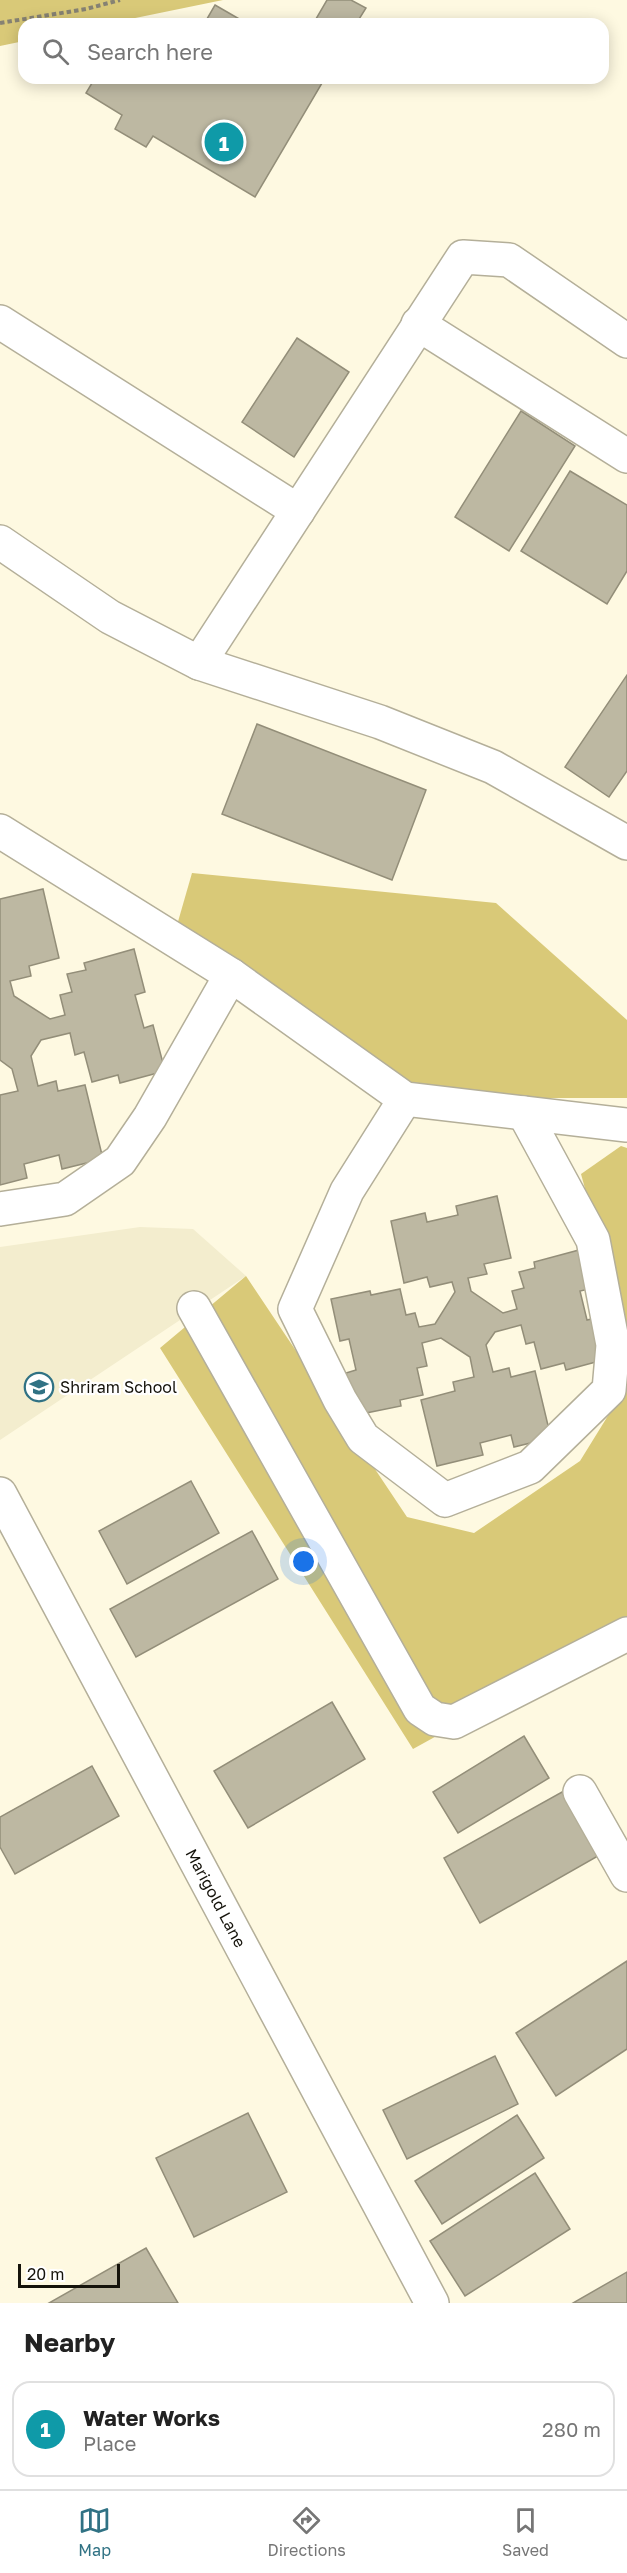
<!DOCTYPE html>
<style>
:root{--surface:#fff;--page:#f6f6f6;--text:#222;--muted:#767676;--line:#e0e0e0;--accent:#307284}
body{margin:0;font-family:"Golos Text",sans-serif;background:var(--page);color:var(--text)}
.scale{position:absolute;left:18px;bottom:15px;width:102px;box-sizing:border-box;padding-left:6px;border:3px solid #15130b;border-top:0;font-size:16px;line-height:21px;white-space:nowrap;color:#15130b;-webkit-text-stroke:4px #fff;paint-order:stroke}
.you{position:absolute;left:304px;top:1562px;width:21px;height:21px;margin:-15px;border:4px solid #fff;border-radius:50%;background:#1a73e8;box-shadow:0 0 0 9px #1a73e833}
.badge{display:grid;place-items:center;width:39px;height:39px;border-radius:50%;background:var(--accent);color:#fff;font-size:20px;font-weight:700}
.pin{position:absolute;translate:-50% -50%;border:3px solid #fff;box-shadow:0 2px 6px #0006}
.list{margin:0;padding:0;list-style:none}
h2{display:flex;justify-content:space-between;align-items:center;height:78px;margin:0;padding:0 24px;font-size:26px}
h2 small{font-size:20px;font-weight:400;color:var(--muted)}
.list li{display:grid;grid-template-columns:39px 1fr auto;gap:18px;align-items:center;box-sizing:border-box;height:96px;margin:0 12px 12px;padding:0 12px;border:2px solid var(--line);border-radius:18px}
.list b{display:block;font-size:22px;white-space:nowrap}
.list p{margin:0;font-size:20px;white-space:nowrap;color:var(--muted)}
.list em{font-size:20px;font-style:normal;color:var(--muted)}
.icon{flex:none;width:33px;height:33px;fill:none;stroke:currentColor;stroke-width:2;stroke-linecap:round;stroke-linejoin:round}
.map{position:relative;flex:none;width:627px;height:2303px;overflow:hidden}
.search{position:absolute;background:var(--surface);box-shadow:0 3px 15px #0003;left:18px;right:18px;top:18px;height:66px;display:flex;align-items:center;gap:15px;box-sizing:border-box;padding:0 21px;border-radius:18px;color:var(--muted);font-size:22px}
.sheet{height:186px;background:var(--surface)}
nav{display:flex;justify-content:space-around;align-items:center;box-sizing:border-box;height:84px;border-top:2px solid var(--line);background:var(--surface);font-size:16px;color:var(--muted)}
nav a{display:grid;justify-items:center;gap:3px}
nav .on{color:var(--accent)}
.map>svg:first-child{display:block}
.built{fill:#f3edce}
.green{fill:#d9c978}
.building{fill:#bdb8a2;stroke:#938e79;stroke-width:1.5}
.lines{fill:none;stroke-linecap:round;stroke-linejoin:round}
.minor-casing{stroke:#b4af99;stroke-width:36}
.path{stroke:#868273;stroke-width:4;stroke-dasharray:4.5 3;stroke-linecap:butt}
.minor{stroke:#fff;stroke-width:33}
.labels{text-anchor:middle;dominant-baseline:central;stroke-width:4.5;stroke-linejoin:round;paint-order:stroke}
.poi-label{font-size:16px;fill:#15130b;stroke:#fff;text-anchor:start}
.street-label{font-size:16px;fill:#15130b;stroke:#fff}
</style>
<div class="map">
<svg width="627" height="2303" viewBox="0 0 627 2303">
<rect width="100%" height="100%" fill="#fef9e1"/>
<!-- built -->
<polygon class="built" points="140,1227 193,1229 246,1276 0,1440 0,1247"/>
<!-- green -->
<g class="green">
<polygon points="0,0 223,0 106,24 24,24 24,41 0,46"/>
<polygon points="192,873 496,903 627,1020 627,1098 433,1098 173,939"/>
<polygon points="621,1146 627,1148 627,1341 581,1174"/>
<polygon points="246,1276 407,1517 474,1533 580,1461 627,1385 627,1631 413,1749 160,1348"/>
</g>
<!-- building -->
<g class="building">
<polygon points="327,0 351,0 366,8 356,24 313,24"/>
<polygon points="215,5 248,24 204,24"/>
<polygon points="95,78 325,78 255,197 153,136 146,147 115,129 122,115 86,93"/>
<polygon points="297,338 349,372 294,457 242,422"/>
<polygon points="521,411 575,446 509,551 455,517"/>
<polygon points="570,471 627,505 627,571 607,604 521,551"/>
<polygon points="627,675 627,771 609,797 565,767"/>
<polygon points="257,724 426,790 392,880 222,814"/>
<polygon points="43,889 59,958 29,966 31,976 10,981 14,996 50,1019 65,1015 60,995 72,992 67,974 86,970 84,963 134,949 145,992 135,995 144,1028 153,1025 165,1071 120,1083 118,1075 92,1082 84,1052 75,1055 70,1033 41,1040 31,1056 38,1086 56,1081 58,1091 85,1085 103,1159 62,1169 59,1155 24,1164 27,1178 0,1185 0,1095 18,1091 12,1069 0,1060 0,899"/>
<polygon points="497,1196 511,1258 484,1264 487,1274 468,1278 471,1291 503,1313 517,1309 512,1291 524,1288 519,1272 535,1268 534,1262 579,1250 589,1289 580,1291 587,1320 596,1318 607,1359 566,1370 564,1363 541,1369 534,1342 526,1344 521,1325 495,1332 486,1345 493,1372 509,1368 511,1377 535,1371 551,1438 514,1447 511,1435 480,1443 483,1455 437,1466 421,1400 455,1391 453,1382 474,1377 470,1357 441,1338 422,1343 427,1366 417,1368 423,1395 400,1400 401,1406 356,1415 346,1373 356,1370 349,1339 340,1341 331,1299 370,1291 371,1295 400,1289 406,1315 415,1313 419,1327 435,1324 455,1292 452,1282 430,1287 427,1277 404,1283 391,1221 425,1213 427,1222 458,1215 456,1206"/>
<polygon points="191,1481 219,1533 127,1584 99,1531"/>
<polygon points="252,1531 278,1579 136,1657 110,1609"/>
<polygon points="332,1702 365,1759 248,1828 214,1771"/>
<polygon points="524,1736 549,1778 458,1833 433,1792"/>
<polygon points="92,1766 119,1816 15,1874 0,1847 0,1817"/>
<polygon points="562,1792 598,1856 480,1923 444,1858"/>
<polygon points="627,1961 627,2049 556,2096 516,2033"/>
<polygon points="495,2056 518,2104 407,2159 383,2110"/>
<polygon points="248,2113 287,2192 194,2237 156,2158"/>
<polygon points="517,2115 544,2158 442,2224 415,2181"/>
<polygon points="535,2173 570,2229 465,2296 430,2241"/>
<polygon points="146,2248 178,2303 49,2303"/>
<polygon points="627,2272 627,2303 573,2303"/>
</g>
<g class="lines">
<!-- minor casing -->
<g class="minor-casing">
<g id="minor">
<polyline points="0,322 298,511"/>
<polyline points="418,324 627,456"/>
<polyline points="0,542 110,617 199,663 380,722 493,767 627,843"/>
<polyline points="199,663 463,257 509,260 627,341"/>
<polyline points="0,831 231,975 405,1099 627,1125"/>
<polyline points="405,1099 347,1191 295,1309 340,1400 363,1438 445,1500 530,1467 609,1390 613,1345 593,1240 524,1113"/>
<polyline points="0,1209 65,1199 120,1161 150,1117 231,975"/>
<polyline points="194,1308 420,1709 435,1719 454,1722 627,1634"/>
<polyline points="0,1494 432,2303"/>
<polyline points="580,1792 627,1875"/>
</g>
</g>
<!-- path -->
<polyline class="path" points="0,23 86,9 120,0"/>
<!-- minor -->
<use href="#minor" class="minor"/>
</g>
<!-- icons -->
<defs>
<g id="school-ring" transform="scale(1.5)"><circle r="9.5" fill="#fff" stroke="#307284" stroke-width="1.5"/><path d="M0-5L7-2L0 1L-7-2ZM-4 1L0 2.5L4 1V4Q0 6-4 4Z" fill="#307284"/></g>
</defs>
<g fill-rule="evenodd">
<use href="#school-ring" x="39" y="1387"/>
</g>
<g class="labels">
<!-- poi labels -->
<g class="poi-label">
<text x="60" y="1387">Shriram School</text>
</g>
<!-- street labels -->
<g class="street-label">
<text transform="translate(216 1898) rotate(62)">Marigold Lane</text>
</g>
</g>
</svg>
<div class="scale">20 m</div>
<div class="you"></div>
<div class="pin badge" style="left:224px;top:142px;background:#0f9aa8">1</div>
<div class="search"><svg class="icon" aria-label="search" viewBox="0 0 24 24"><circle cx="10" cy="10" r="6"/><path d="M15 15l6 6"/></svg>Search here</div>
</div>
<section class="sheet">
<h2>Nearby<small></small></h2>
<ul class="list">
<li><span class="badge" style="background:#0f9aa8">1</span><div><b>Water Works</b><p>Place</p></div><em>280 m</em></li>
</ul>
</section>
<nav>
<a class="on"><svg class="icon" aria-label="map" viewBox="0 0 24 24"><path d="M3 6l6-2 6 2 6-2v14l-6 2-6-2-6 2zM9 4v14M15 6v14"/></svg>Map</a>
<a><svg class="icon" aria-label="directions" viewBox="0 0 24 24"><path d="M12 3l9 9-9 9-9-9zM9 14v-3h6M13 9l2 2-2 2"/></svg>Directions</a>
<a><svg class="icon" aria-label="saved" viewBox="0 0 24 24"><path d="M7 4h10v16l-5-4-5 4z"/></svg>Saved</a>
</nav>
